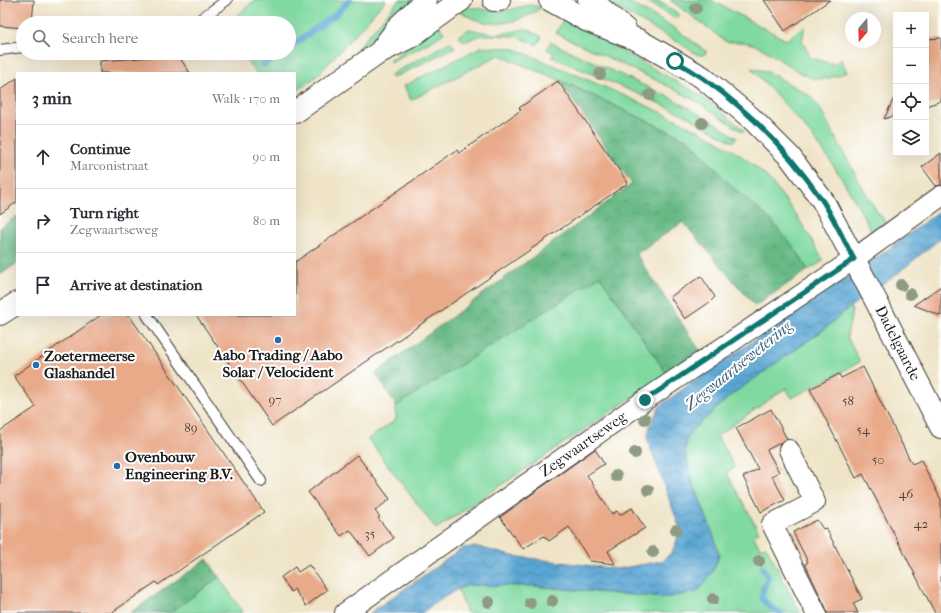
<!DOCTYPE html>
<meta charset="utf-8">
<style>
:root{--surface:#fff;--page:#f2f2f3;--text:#2b2b33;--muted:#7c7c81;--line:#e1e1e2}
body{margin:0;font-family:"IM FELL French Canon",serif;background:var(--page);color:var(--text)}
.controls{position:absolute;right:12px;top:12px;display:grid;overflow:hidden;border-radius:0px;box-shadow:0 4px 16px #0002}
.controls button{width:36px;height:36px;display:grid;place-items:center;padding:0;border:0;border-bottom:1px solid var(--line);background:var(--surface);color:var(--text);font:20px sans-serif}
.compass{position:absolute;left:845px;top:12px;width:36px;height:36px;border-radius:50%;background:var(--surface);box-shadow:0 4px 16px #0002;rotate:199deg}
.stop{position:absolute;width:12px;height:12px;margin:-9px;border:3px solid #0f766e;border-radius:50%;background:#fff}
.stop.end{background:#0f766e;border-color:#fff;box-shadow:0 1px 4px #0008}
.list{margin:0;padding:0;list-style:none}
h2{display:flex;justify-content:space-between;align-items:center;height:52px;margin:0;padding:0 16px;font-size:17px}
h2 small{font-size:13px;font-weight:400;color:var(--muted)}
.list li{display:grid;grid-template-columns:26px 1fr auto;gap:12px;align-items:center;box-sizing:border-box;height:64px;padding:0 16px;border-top:1px solid var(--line)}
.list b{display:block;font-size:15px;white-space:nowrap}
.list p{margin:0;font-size:13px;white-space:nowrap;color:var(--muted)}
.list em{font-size:13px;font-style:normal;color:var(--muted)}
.icon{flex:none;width:22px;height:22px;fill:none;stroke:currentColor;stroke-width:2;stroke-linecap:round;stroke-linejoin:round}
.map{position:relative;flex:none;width:941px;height:613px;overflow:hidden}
.search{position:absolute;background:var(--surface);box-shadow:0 4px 16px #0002;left:16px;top:16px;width:280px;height:44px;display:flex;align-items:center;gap:10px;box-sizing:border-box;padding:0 14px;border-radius:22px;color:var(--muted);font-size:15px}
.panel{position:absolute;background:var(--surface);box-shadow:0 4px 16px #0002;left:16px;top:72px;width:280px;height:244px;border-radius:0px}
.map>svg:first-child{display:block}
.grass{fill:#7fd9a0;stroke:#4e7a5e}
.forest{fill:url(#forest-crowns);stroke:#426a51}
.water{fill:url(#water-waves);stroke:#3b6178}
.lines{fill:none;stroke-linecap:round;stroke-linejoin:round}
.stream{stroke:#5aa6d3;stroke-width:6}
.building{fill:#e9aa8a}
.lane-casing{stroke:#3c3a36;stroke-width:12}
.street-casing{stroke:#3c3a36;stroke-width:22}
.secondary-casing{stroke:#3c3a36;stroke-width:24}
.lane{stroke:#fff;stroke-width:10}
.street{stroke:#fff;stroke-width:20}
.secondary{stroke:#fff;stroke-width:22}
.tree{fill:#8e9a82}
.route{stroke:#0f766e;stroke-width:5}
.poi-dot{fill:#1f6fb2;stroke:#fff;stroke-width:1.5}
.labels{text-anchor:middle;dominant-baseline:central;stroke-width:4;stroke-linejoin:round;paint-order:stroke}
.number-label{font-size:13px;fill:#4f4038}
.street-label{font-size:15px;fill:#1c1c1c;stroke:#fff}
.poi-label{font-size:15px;font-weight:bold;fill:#1c1c1c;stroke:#fff;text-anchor:start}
.water-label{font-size:16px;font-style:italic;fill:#3b6178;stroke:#fff}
</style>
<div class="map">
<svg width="941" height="613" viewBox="0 0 941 613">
<defs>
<pattern id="forest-crowns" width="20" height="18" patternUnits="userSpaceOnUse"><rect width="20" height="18" fill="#67b986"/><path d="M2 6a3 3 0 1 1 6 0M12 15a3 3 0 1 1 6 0" fill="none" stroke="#599e73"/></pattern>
<pattern id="water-waves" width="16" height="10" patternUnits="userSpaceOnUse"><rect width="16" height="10" fill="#5aa6d3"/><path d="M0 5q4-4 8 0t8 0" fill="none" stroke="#4a86aa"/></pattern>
</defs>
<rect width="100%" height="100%" fill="#fff"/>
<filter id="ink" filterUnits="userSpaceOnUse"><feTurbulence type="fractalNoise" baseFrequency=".025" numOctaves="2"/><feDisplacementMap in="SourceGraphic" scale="8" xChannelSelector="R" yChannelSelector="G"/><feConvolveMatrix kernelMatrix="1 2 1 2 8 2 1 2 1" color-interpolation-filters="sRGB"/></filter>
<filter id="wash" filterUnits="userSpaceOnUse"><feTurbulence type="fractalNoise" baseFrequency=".012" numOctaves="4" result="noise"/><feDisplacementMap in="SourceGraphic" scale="16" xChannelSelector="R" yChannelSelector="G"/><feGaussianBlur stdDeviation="0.9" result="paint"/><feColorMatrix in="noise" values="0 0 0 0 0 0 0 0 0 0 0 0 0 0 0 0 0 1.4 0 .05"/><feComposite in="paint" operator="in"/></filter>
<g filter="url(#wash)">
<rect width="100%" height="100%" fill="#efe4c7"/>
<!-- grass -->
<g class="grass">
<polygon points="255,0 386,0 317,76 295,92 295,73 256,73 241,53 289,53 289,23 228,23"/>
<polygon points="399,0 414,0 362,47 360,47 359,46"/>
<polygon points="603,0 625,0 673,27 707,52 703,55 698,55 681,44"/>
<polygon points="645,0 657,0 680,15 677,19"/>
<path d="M 670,0 L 711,0 L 786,40 L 805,26 L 802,41 L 811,58 L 834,64 L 841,59 L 847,72 C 838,75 829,79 820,79 C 803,80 774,53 757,46 C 747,41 737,42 726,42 L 691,15 Z"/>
<path d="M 530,5 L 540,7 L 541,8 C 517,25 485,30 460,11 C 477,3 482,12 498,11 C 509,11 519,7 530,5 Z"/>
<polygon points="564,18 698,94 721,111 744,130 743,132 698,102 672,88 556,33"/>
<polygon points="438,24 444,33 432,41 390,62 390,60"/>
<polygon points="469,29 494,34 512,32 523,29 529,30 542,37 537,45 516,36 511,36 483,35 476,37 465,42 458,36"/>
<polygon points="450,42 455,47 393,78 390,75"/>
<polygon points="550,42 673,99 713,122 737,138 733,142 685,115 643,96 552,57 554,53 547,49"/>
<path d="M 481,47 L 512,48 L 522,52 C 567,71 613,90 658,111 C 695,128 735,147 765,175 C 770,180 774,186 779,192 C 796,213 810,236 823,261 L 808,270 L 796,250 L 769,218 L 732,187 L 690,141 L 564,82 L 499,55 L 411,100 L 404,86 Z"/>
<path d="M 751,68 L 766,71 L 807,94 L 812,98 L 820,109 L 859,181 L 876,210 L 888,225 L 872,236 L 870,233 L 871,231 C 859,208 846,184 831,162 C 808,128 779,98 751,68 Z"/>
<polygon points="600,276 667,374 436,529 368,439 396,420 396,406"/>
<polygon points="850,307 852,311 847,337 860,362 792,398 786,388 717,436 735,468 727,473 759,532 753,535 760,548 766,546 800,613 467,613 458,589 469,585 534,586 616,594 695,592 702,587 715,567 719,555 714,537 692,480 685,452 686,440 692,430 705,419 731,395 822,331"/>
<polygon points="219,577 243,613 170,613"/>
</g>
<!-- forest -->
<g class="forest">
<polygon points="559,80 690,141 732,187 769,218 796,250 808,270 755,306 683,222 636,254 700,351 667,374 600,276 396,406 376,373 632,184"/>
<polygon points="17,216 17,263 0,275 0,228"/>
<polygon points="207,559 219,577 170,613 130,613"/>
</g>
<!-- water -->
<polygon class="water" points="941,210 941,238 893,277 850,307 822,331 731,395 705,419 692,430 686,440 685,452 692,480 714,537 719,555 715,567 702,587 696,592 665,598 534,586 469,585 458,589 433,604 422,613 370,613 463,548 478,547 512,556 617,569 662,561 672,552 676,543 680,529 647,438 650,425 660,406 697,379 882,254"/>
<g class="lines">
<!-- stream -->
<g class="stream">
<polyline points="289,48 336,14 350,0"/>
<polyline points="264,65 281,53"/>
<polyline points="762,567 768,577 763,590 762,598 769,606 781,613"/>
</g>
</g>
<g id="blocks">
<!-- building -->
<g class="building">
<polygon points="0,0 34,0 32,23 23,23 23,28 0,26"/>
<polygon points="764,0 830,0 785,31"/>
<polygon points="941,38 941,101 926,106 926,39"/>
<polygon points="178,55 190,73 100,73 100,61"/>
<polygon points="17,78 17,202 0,214 0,90"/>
<polygon points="558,81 628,183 272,426 196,315 295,315 295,262 457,150 459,153 521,110 519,108"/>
<polygon points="896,94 896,115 884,119"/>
<polygon points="941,153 941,185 936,186 922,167"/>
<polygon points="701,276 715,297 710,302 685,319 670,297"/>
<polygon points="941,286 941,316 914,305"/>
<polygon points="101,315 129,315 264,512 158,585 156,582 111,613 0,613 0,431 36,407 14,376"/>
<polygon points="863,367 912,464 921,460 941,500 941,613 935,613 863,474 856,478 810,389 839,374 841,378"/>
<polygon points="771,409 787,439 767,450 779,472 772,476 785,500 761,512 743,477 758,469 736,428"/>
<polygon points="595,449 604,464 587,475 612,514 617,511 620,515 632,508 645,528 608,551 615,564 590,561 569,527 549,541 544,536 523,549 500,517"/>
<polygon points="357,455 390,499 375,511 380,517 378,518 394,538 370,556 350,530 341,536 308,492"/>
<polygon points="817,520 823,529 826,528 862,599 853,603 858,613 827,613 826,608 805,564 808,562 793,532"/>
<polygon points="309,565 327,590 306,606 294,589 291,592 281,577 295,567 298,572"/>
</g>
</g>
</g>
<g filter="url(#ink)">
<use href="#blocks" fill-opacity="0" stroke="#3c3a36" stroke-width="1"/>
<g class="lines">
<!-- lane casing -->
<g class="lane-casing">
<g id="lane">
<polyline points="195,23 227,0"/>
<polyline points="0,50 23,47"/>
<polyline points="147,315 261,481"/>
</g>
</g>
<!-- street casing -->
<g class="street-casing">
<g id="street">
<polyline points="789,450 815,502 772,524 816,613"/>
<polyline points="345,613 645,400 854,259 941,196"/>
</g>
</g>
<!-- secondary casing -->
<g class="secondary-casing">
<g id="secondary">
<polyline points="494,0 499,0"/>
<polyline points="550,0 586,20 638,40 702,77 751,118 790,157 823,201 874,297 941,427"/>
<polyline points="589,0 596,4 625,29"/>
<polyline points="382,49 399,26 426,0"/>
<polyline points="295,112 380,52 410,37 461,0"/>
<polyline points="0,314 17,303"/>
</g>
</g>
<!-- lane -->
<use href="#lane" class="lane"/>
<!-- street -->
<use href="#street" class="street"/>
<!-- secondary -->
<use href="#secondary" class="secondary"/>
</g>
<!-- trees -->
<g class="tree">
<circle cx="696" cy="8" r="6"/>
<circle cx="600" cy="74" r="6"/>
<circle cx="650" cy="95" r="6"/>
<circle cx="702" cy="123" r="6"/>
<circle cx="901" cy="285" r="6"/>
<circle cx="910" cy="294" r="6"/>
<circle cx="645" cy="419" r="6"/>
<circle cx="635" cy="453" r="6"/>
<circle cx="616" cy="476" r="6"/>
<circle cx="648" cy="490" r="6"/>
<circle cx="676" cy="530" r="6"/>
<circle cx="653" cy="552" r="6"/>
<circle cx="759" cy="561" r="6"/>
<circle cx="713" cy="599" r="6"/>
<circle cx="552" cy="601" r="6"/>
<circle cx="489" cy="602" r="6"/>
<circle cx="530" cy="603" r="6"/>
</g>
</g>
<g class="lines" filter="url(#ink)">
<!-- route -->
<path class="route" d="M 645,400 L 854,259 C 843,239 834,218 822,200 C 790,153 749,111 703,78 C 694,72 684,66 675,61"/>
</g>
<!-- markers -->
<g class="poi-dot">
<circle cx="278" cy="340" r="4"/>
<circle cx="36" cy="365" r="4"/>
<circle cx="117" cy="466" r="4"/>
</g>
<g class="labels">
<!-- number labels -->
<g class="number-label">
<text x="275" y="399">97</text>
<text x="848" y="400">58</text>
<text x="191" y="427">89</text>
<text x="863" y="429">54</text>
<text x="878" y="459">50</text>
<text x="906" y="493">46</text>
<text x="921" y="523">42</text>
<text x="370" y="533">35</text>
</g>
<!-- street labels -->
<g class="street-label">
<text transform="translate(898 343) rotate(63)">Dadelgaarde</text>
<text transform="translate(583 444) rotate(-35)">Zegwaartseweg</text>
</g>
<!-- poi labels -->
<g class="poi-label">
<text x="278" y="355" text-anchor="middle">Aabo Trading / Aabo<tspan x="278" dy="17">Solar / Velocident</tspan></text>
<text x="44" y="356">Zoetermeerse<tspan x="44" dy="17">Glashandel</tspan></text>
<text x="125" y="457">Ovenbouw<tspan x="125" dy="17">Engineering B.V.</tspan></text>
</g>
<!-- water labels -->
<g class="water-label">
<text transform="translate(738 365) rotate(-39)">Zegwaartsewetering</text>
</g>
</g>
</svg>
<div class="controls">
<button>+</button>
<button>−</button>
<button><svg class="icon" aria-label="locate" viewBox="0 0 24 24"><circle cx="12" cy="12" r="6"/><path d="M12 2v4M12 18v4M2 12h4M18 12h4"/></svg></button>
<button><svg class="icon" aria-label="layers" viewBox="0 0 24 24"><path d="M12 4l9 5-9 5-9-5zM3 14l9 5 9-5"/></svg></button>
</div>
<svg class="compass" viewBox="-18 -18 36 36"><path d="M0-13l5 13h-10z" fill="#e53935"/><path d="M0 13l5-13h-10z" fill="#7c7c81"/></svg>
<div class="stop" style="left:675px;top:61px"></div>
<div class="stop end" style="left:645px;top:400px"></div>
<div class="search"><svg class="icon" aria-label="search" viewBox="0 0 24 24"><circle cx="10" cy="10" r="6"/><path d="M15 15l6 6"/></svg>Search here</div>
<section class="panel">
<h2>3 min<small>Walk · 170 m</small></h2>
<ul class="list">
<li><svg class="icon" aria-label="ahead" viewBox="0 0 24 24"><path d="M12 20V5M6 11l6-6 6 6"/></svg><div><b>Continue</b><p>Marconistraat</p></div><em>90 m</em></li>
<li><svg class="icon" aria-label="right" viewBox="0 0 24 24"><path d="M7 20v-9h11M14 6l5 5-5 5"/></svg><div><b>Turn right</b><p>Zegwaartseweg</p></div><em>80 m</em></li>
<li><svg class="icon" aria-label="arrive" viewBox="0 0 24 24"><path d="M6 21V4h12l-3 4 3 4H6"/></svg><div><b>Arrive at destination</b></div></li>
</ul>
</section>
</div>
